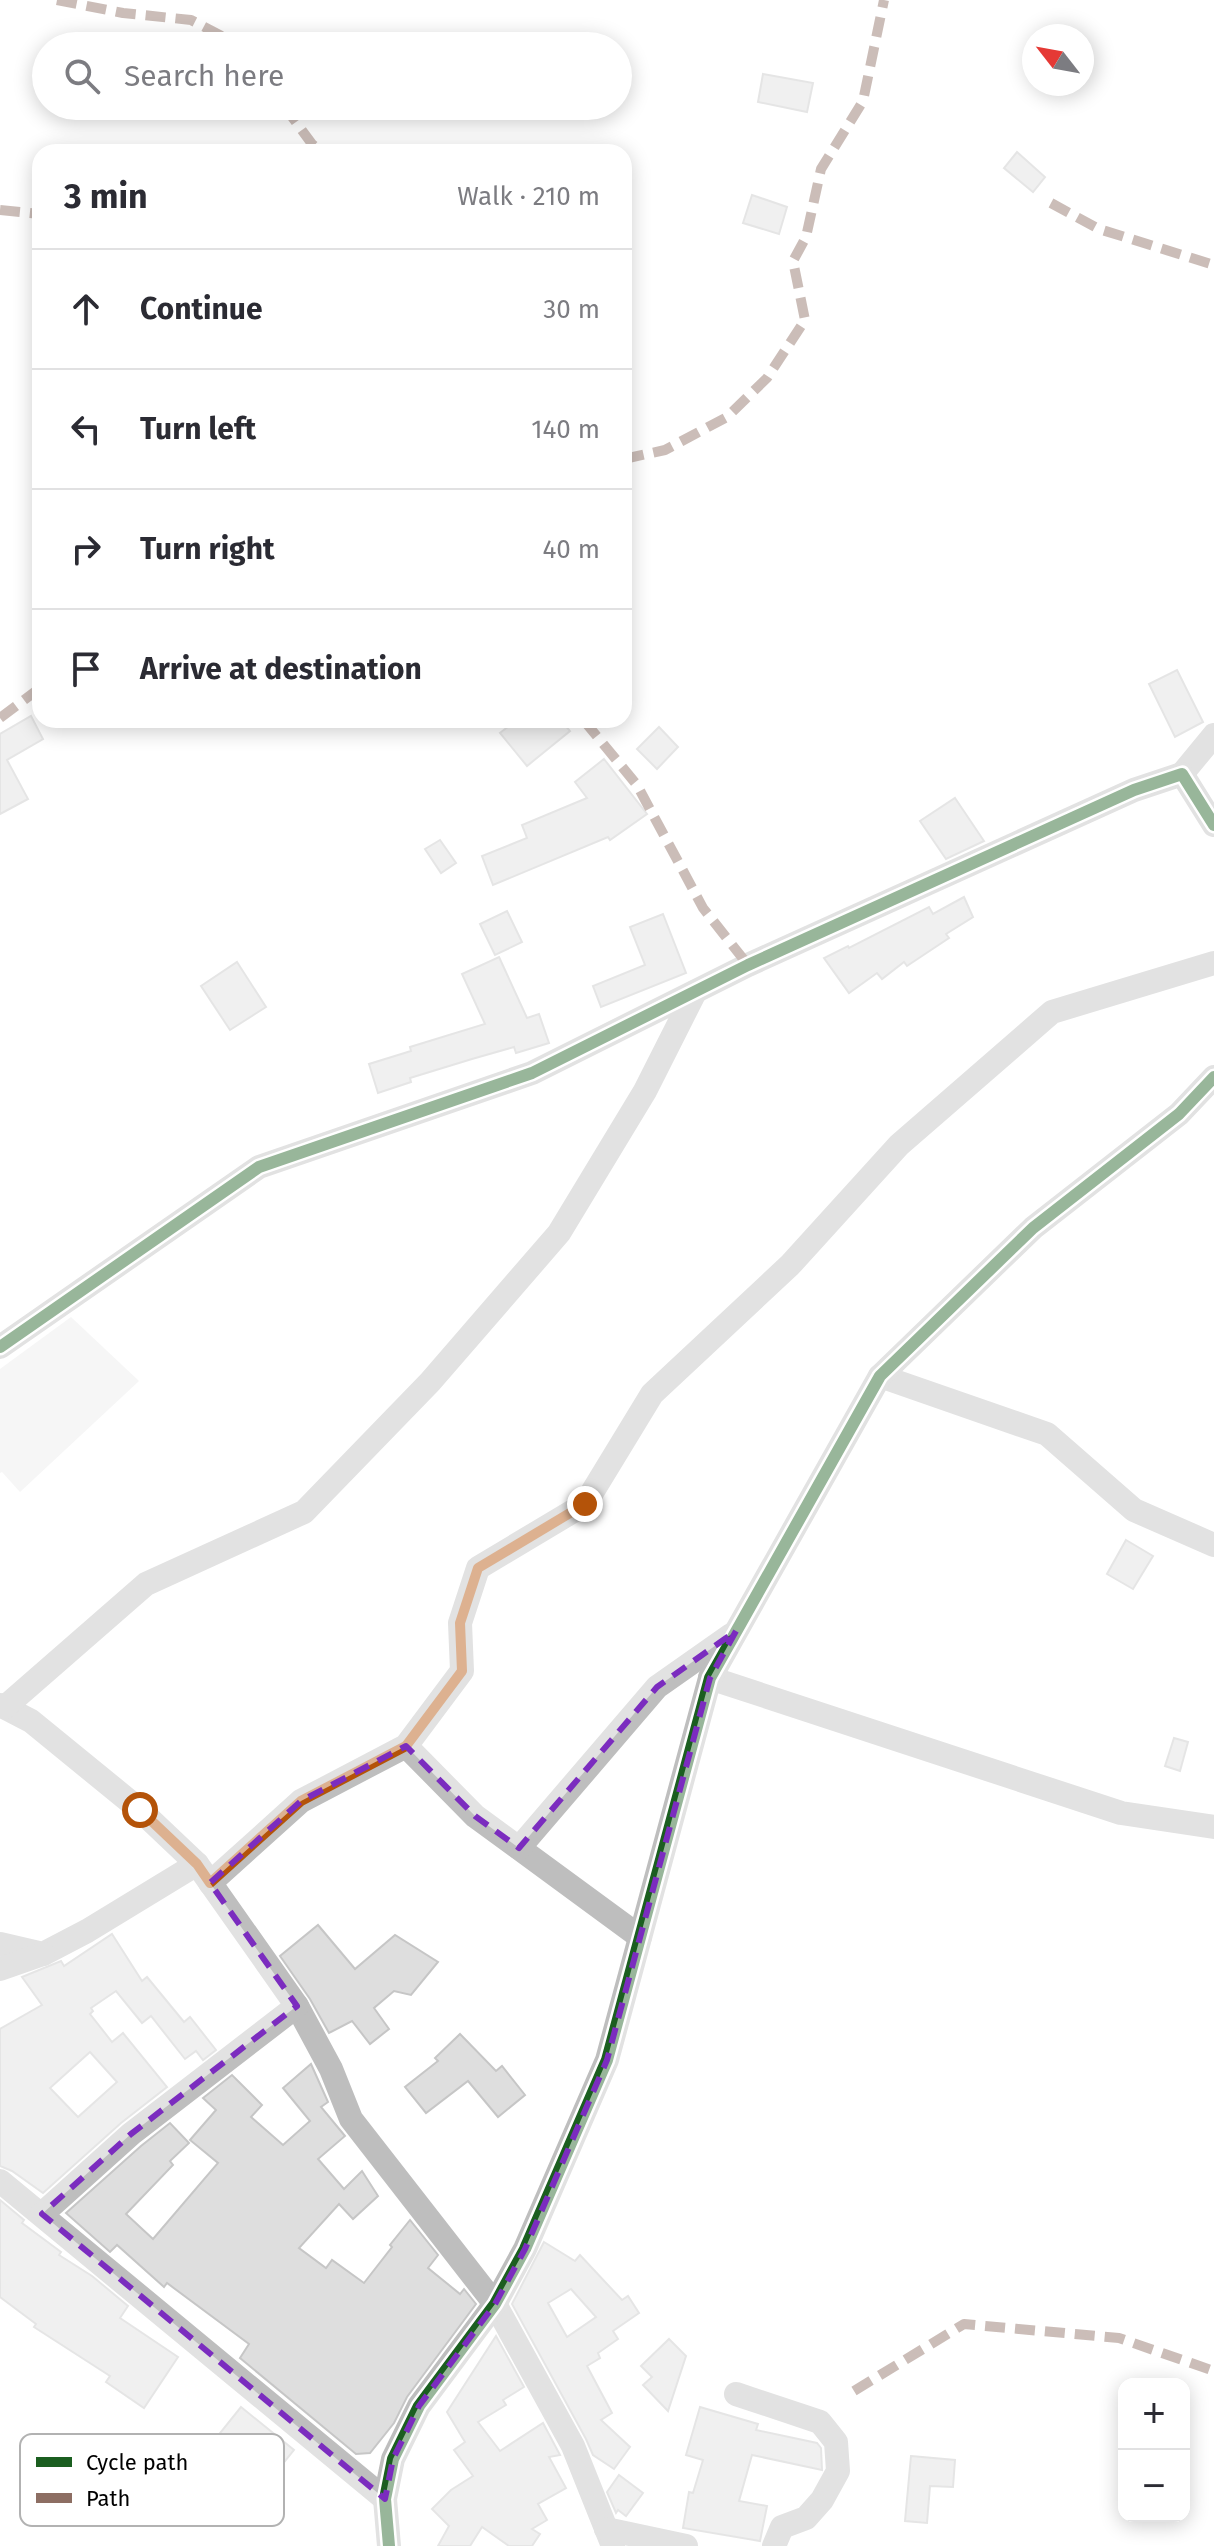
<!DOCTYPE html>
<meta charset="utf-8">
<style>
:root{--surface:#fff;--page:#f2f2f3;--text:#2b2b33;--muted:#7c7c81;--line:#e1e1e2}
body{margin:0;font-family:"Fira Sans",sans-serif;background:var(--page);color:var(--text)}
.controls{position:absolute;right:24px;bottom:24px;display:grid;overflow:hidden;border-radius:16px;box-shadow:0 4px 20px #0003}
.controls button{width:72px;height:72px;display:grid;place-items:center;padding:0;border:0;border-bottom:2px solid var(--line);background:var(--surface);color:var(--text);font:40px sans-serif}
.compass{position:absolute;left:1022px;top:24px;width:72px;height:72px;border-radius:50%;background:var(--surface);box-shadow:0 4px 20px #0003;rotate:301deg}
.stop{position:absolute;width:24px;height:24px;margin:-18px;border:6px solid #b45309;border-radius:50%;background:#fff}
.stop.end{background:#b45309;border-color:#fff;box-shadow:0 2px 8px #0008}
.list{margin:0;padding:0;list-style:none}
h2{display:flex;justify-content:space-between;align-items:center;height:104px;margin:0;padding:0 32px;font-size:34px}
h2 small{font-size:26px;font-weight:400;color:var(--muted)}
.list li{display:grid;grid-template-columns:52px 1fr auto;gap:24px;align-items:center;box-sizing:border-box;height:120px;padding:0 32px;border-top:2px solid var(--line)}
.list b{display:block;font-size:30px;white-space:nowrap}
.list em{font-size:26px;font-style:normal;color:var(--muted)}
.icon{flex:none;width:44px;height:44px;fill:none;stroke:currentColor;stroke-width:2;stroke-linecap:round;stroke-linejoin:round}
.map{position:relative;flex:none;width:1214px;height:2546px;overflow:hidden}
.search{position:absolute;background:var(--surface);box-shadow:0 4px 20px #0003;left:32px;top:32px;width:600px;height:88px;display:flex;align-items:center;gap:20px;box-sizing:border-box;padding:0 28px;border-radius:44px;color:var(--muted);font-size:30px}
.panel{position:absolute;background:var(--surface);box-shadow:0 4px 20px #0003;left:32px;top:144px;width:600px;height:584px;border-radius:24px}
.map>svg:first-child{display:block}
.green{fill:#ebebeb}
.building{fill:#dedede;stroke:#c6c6c6;stroke-width:2;fill-rule:evenodd}
.lines{fill:none;stroke-linecap:round;stroke-linejoin:round}
.minor{stroke:#bebebe;stroke-width:24}
.quiet{stroke:#8d6e63;stroke-width:10;stroke-dasharray:20 10;stroke-linecap:butt}
.cycleway-casing{stroke:#fff;stroke-width:17}
.cycleway{stroke:#1b5e20;stroke-width:12}
.route{stroke:#b45309;stroke-width:10}
.marked{fill:none;stroke:#7b2cbf;stroke-width:6;stroke-dasharray:16 10;stroke-linejoin:round}
.key{fill:#fff;stroke:#b2b2b2;stroke-width:2}
.key-label{font-size:22px;fill:#000}
</style>
<div class="map">
<svg width="1214" height="2546" viewBox="0 0 1214 2546">
<rect width="100%" height="100%" fill="#fff"/>
<!-- green -->
<polygon class="green" points="71,1317 139,1381 20,1492 2,1472 0,1473 0,1369"/>
<!-- building -->
<g class="building">
<polygon points="763,74 813,83 807,112 758,102"/>
<polygon points="1017,152 1045,177 1033,192 1004,168"/>
<polygon points="752,195 787,207 779,234 743,223"/>
<polygon points="1177,670 1203,722 1175,737 1149,684"/>
<polygon points="31,716 43,739 7,760 28,799 0,814 0,734"/>
<polygon points="517,720 561,720 570,731 527,766 500,733"/>
<polygon points="659,727 678,747 657,769 637,749"/>
<polygon points="604,759 647,814 610,840 608,837 493,885 482,856 527,838 522,825 587,798 575,782"/>
<polygon points="955,798 984,841 946,859 920,821"/>
<polygon points="440,840 456,863 441,873 425,849"/>
<polygon points="964,897 973,917 946,934 949,938 907,966 904,962 882,979 877,973 849,993 824,958 848,946 849,948 929,907 933,914"/>
<polygon points="507,911 522,942 495,955 480,924"/>
<polygon points="663,914 686,973 601,1007 593,986 645,965 630,927"/>
<polygon points="499,957 527,1018 539,1014 549,1043 516,1053 514,1047 472,1059 410,1078 411,1082 378,1093 369,1064 411,1051 410,1047 485,1024 462,974"/>
<polygon points="237,962 266,1007 230,1030 201,986"/>
<polygon points="1126,1540 1153,1556 1133,1589 1107,1574"/>
<polygon points="1174,1738 1188,1742 1180,1771 1165,1766"/>
<polygon points="318,1925 355,1969 395,1935 438,1962 411,1995 394,1991 374,2008 389,2029 370,2044 352,2021 329,2033 310,1999 280,1956"/>
<path d="M 112,1934 L 142,1981 L 147,1977 L 184,2022 L 190,2017 L 216,2050 L 203,2060 L 196,2051 L 185,2059 L 151,2016 L 142,2023 L 116,1991 L 91,2008 L 93,2011 L 90,2014 L 112,2042 L 123,2033 L 167,2087 L 121,2123 L 43,2193 L 12,2171 L 0,2166 L 0,2029 L 42,2005 L 22,1977 L 61,1961 L 64,1966 ZM 90,2052 L 117,2082 L 78,2117 L 50,2088 Z"/>
<polygon points="460,2034 496,2071 502,2066 525,2095 498,2117 468,2081 426,2113 405,2087 438,2061 435,2058"/>
<polygon points="311,2064 328,2102 321,2107 345,2136 318,2159 344,2189 362,2171 378,2196 353,2219 339,2204 299,2248 326,2268 332,2260 364,2283 392,2247 390,2245 410,2220 438,2255 428,2268 460,2294 464,2289 476,2304 407,2397 394,2423 370,2453 356,2454 240,2358 249,2344 167,2283 164,2287 117,2245 110,2252 66,2213 141,2146 170,2123 189,2143 170,2161 173,2165 126,2214 153,2239 218,2163 190,2140 216,2110 203,2098 232,2075 262,2105 251,2117 283,2145 310,2121 283,2088"/>
<polygon points="0,2200 24,2220 22,2223 61,2252 59,2255 92,2276 128,2306 120,2318 178,2357 144,2408 106,2382 110,2376 34,2327 36,2324 0,2297"/>
<path d="M 544,2242 L 575,2261 L 580,2255 L 622,2300 L 628,2296 L 639,2313 L 613,2331 L 618,2339 L 598,2353 L 600,2358 L 587,2366 L 612,2413 L 601,2420 L 630,2447 L 614,2469 L 593,2455 L 586,2439 L 512,2304 ZM 571,2289 L 596,2317 L 567,2337 L 548,2303 Z"/>
<polygon points="496,2336 524,2387 503,2400 506,2405 478,2422 500,2451 543,2423 560,2455 549,2457 566,2488 538,2504 547,2520 532,2529 540,2534 532,2546 509,2546 482,2527 470,2546 438,2546 449,2526 432,2509 451,2490 473,2476 454,2450 465,2442 447,2412"/>
<polygon points="669,2339 686,2356 668,2411 643,2385 652,2377 641,2366"/>
<polygon points="241,2407 294,2450 265,2486 212,2443"/>
<polygon points="700,2407 758,2424 756,2430 817,2443 821,2448 822,2470 752,2455 739,2501 767,2506 760,2541 683,2528 689,2492 693,2493 703,2460 686,2455"/>
<polygon points="911,2456 955,2460 953,2487 930,2486 927,2523 905,2521"/>
<polygon points="619,2475 643,2493 626,2516 618,2510 616,2513 607,2492"/>
</g>
<g class="lines">
<!-- minor -->
<g class="minor">
<polyline points="1182,774 1214,735"/>
<polyline points="0,1347 259,1167 532,1073 748,965 1134,790 1182,774 1214,825"/>
<polyline points="880,1376 1047,1434 1134,1510 1214,1545"/>
<polyline points="710,1678 1121,1813 1214,1827"/>
<polyline points="0,1705 31,1721 140,1810 197,1864 297,2006 331,2069 351,2119 495,2304 573,2446 613,2546"/>
<polyline points="5,1707 146,1584 304,1512 430,1382 559,1233 645,1091 695,992"/>
<polyline points="406,1746 475,1816 640,1937"/>
<polyline points="519,1848 657,1687 731,1635"/>
<polyline points="210,1883 301,1801 406,1746 462,1671 460,1623 478,1568 585,1504 652,1394 790,1265 899,1145 1052,1012 1214,963"/>
<polyline points="0,1944 43,1954 87,1931 197,1864"/>
<polyline points="0,1969 43,1954"/>
<polyline points="0,2181 385,2499"/>
<polyline points="42,2214 131,2134 297,2006"/>
<polyline points="736,2394 820,2422 836,2442 838,2471 822,2500 806,2518 782,2527 774,2546"/>
<polyline points="606,2529 686,2546"/>
<polyline points="389,2546 385,2499 393,2459 419,2406 495,2304 525,2249 607,2060 710,1678 880,1376 1033,1228 1179,1114 1214,1077"/>
</g>
<!-- quiet -->
<g class="quiet">
<polyline points="57,0 123,13 191,20 241,46"/>
<polyline points="284,106 312,144 321,152"/>
<polyline points="1051,203 1099,229 1214,265"/>
<polyline points="0,210 40,214"/>
<polyline points="624,459 665,450 727,417 767,378 805,320 793,261 806,237 821,169 863,101 884,0"/>
<polyline points="0,718 40,688"/>
<polyline points="586,720 586,723 637,785 703,908 748,965"/>
<polyline points="854,2391 964,2324 1119,2338 1214,2371"/>
</g>
<!-- cycleway casing -->
<g class="cycleway-casing">
<g id="cycleway">
<polyline points="0,1347 259,1167 532,1073 748,965 1134,790 1182,774 1214,825"/>
<polyline points="389,2546 385,2499 393,2459 419,2406 495,2304 525,2249 607,2060 710,1678 880,1376 1033,1228 1179,1114 1214,1077"/>
</g>
</g>
<!-- cycleway -->
<use href="#cycleway" class="cycleway"/>
</g>
<g class="lines">
<!-- route -->
<polyline class="route" points="140,1810 197,1864 210,1883 301,1801 406,1746 462,1671 460,1623 478,1568 585,1504"/>
</g>
<!-- marked area -->
<path d="M0 0H1214V2546H0ZM 736,1631 L 710,1678 L 607,2060 L 525,2249 L 495,2304 L 419,2406 L 393,2459 L 385,2499 L 42,2214 L 131,2134 L 297,2006 L 210,1883 L 301,1801 L 406,1746 L 475,1816 L 519,1848 L 657,1687 Z" fill="#fff" fill-opacity=".55" fill-rule="evenodd"/>
<path class="marked" d="M 736,1631 L 710,1678 L 607,2060 L 525,2249 L 495,2304 L 419,2406 L 393,2459 L 385,2499 L 42,2214 L 131,2134 L 297,2006 L 210,1883 L 301,1801 L 406,1746 L 475,1816 L 519,1848 L 657,1687 Z"/>
<!-- legend -->
<rect x="20" y="2434" width="264" height="92" rx="12" class="key"/>
<rect x="36" y="2457" width="36" height="10" fill="#1b5e20"/>
<rect x="36" y="2493" width="36" height="10" fill="#8d6e63"/>
<g class="key-label">
<text x="86" y="2470">Cycle path</text>
<text x="86" y="2506">Path</text>
</g>
</svg>
<div class="controls">
<button>+</button>
<button>−</button>
</div>
<svg class="compass" viewBox="-18 -18 36 36"><path d="M0-13l5 13h-10z" fill="#e53935"/><path d="M0 13l5-13h-10z" fill="#7c7c81"/></svg>
<div class="stop" style="left:140px;top:1810px"></div>
<div class="stop end" style="left:585px;top:1504px"></div>
<div class="search"><svg class="icon" aria-label="search" viewBox="0 0 24 24"><circle cx="10" cy="10" r="6"/><path d="M15 15l6 6"/></svg>Search here</div>
<section class="panel">
<h2>3 min<small>Walk · 210 m</small></h2>
<ul class="list">
<li><svg class="icon" aria-label="ahead" viewBox="0 0 24 24"><path d="M12 20V5M6 11l6-6 6 6"/></svg><div><b>Continue</b></div><em>30 m</em></li>
<li><svg class="icon" aria-label="left" viewBox="0 0 24 24"><path d="M17 20v-9H6M10 6l-5 5 5 5"/></svg><div><b>Turn left</b></div><em>140 m</em></li>
<li><svg class="icon" aria-label="right" viewBox="0 0 24 24"><path d="M7 20v-9h11M14 6l5 5-5 5"/></svg><div><b>Turn right</b></div><em>40 m</em></li>
<li><svg class="icon" aria-label="arrive" viewBox="0 0 24 24"><path d="M6 21V4h12l-3 4 3 4H6"/></svg><div><b>Arrive at destination</b></div></li>
</ul>
</section>
</div>
